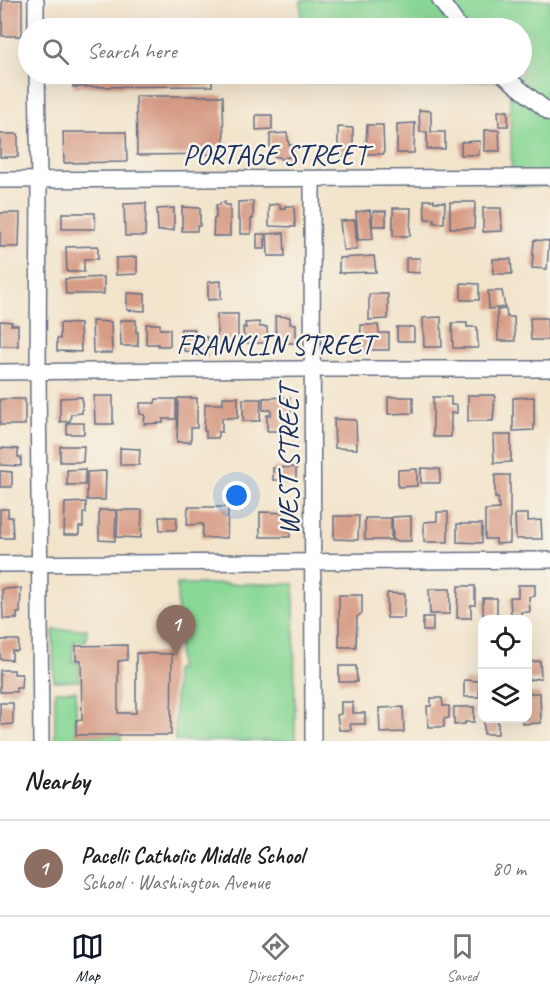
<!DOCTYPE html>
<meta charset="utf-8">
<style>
:root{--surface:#fff;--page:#f6f6f6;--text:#202124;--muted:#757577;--line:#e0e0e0;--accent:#111827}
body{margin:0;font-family:Caveat,sans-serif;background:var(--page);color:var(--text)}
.controls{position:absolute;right:18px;bottom:18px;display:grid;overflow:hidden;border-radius:12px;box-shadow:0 6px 24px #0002}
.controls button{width:54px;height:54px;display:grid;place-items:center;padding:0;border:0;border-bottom:2px solid var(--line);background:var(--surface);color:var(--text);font:30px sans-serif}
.you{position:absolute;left:237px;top:496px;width:21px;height:21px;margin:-15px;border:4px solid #fff;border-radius:50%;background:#1a73e8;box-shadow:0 0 0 9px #1a73e833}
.badge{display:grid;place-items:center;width:39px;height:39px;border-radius:50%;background:var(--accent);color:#fff;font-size:20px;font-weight:700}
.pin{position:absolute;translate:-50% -50px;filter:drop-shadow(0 2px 3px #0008)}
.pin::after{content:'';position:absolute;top:32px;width:21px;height:18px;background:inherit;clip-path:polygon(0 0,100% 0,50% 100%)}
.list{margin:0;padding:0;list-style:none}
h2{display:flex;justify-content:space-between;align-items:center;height:78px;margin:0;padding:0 24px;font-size:26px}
h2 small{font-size:20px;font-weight:400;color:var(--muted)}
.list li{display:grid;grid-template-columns:39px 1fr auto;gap:18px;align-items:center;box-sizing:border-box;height:96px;padding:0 24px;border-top:2px solid var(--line)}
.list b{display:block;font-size:22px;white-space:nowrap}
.list p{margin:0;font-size:20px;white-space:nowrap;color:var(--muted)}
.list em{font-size:20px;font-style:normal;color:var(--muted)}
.icon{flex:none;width:33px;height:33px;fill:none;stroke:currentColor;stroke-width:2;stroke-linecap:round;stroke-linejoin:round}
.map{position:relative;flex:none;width:550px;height:741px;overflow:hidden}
.search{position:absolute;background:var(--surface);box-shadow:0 6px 24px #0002;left:18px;right:18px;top:18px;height:66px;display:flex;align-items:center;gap:15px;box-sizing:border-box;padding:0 21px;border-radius:33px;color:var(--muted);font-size:22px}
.sheet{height:174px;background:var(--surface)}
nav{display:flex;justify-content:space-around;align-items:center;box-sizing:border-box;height:84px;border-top:2px solid var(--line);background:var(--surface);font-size:16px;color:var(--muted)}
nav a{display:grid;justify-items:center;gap:3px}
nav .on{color:var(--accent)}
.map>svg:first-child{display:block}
.green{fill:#8ad896;stroke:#52847a;stroke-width:1.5}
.building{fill:#d79c86}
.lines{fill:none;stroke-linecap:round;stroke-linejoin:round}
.minor-casing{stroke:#666e84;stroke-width:18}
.minor{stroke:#fff;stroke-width:15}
.labels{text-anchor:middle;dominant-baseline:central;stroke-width:5;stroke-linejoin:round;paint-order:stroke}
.street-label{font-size:28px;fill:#1b2f5e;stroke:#f7f3e8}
</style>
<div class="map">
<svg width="550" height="741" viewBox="0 0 550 741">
<rect width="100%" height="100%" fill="#f7f3e8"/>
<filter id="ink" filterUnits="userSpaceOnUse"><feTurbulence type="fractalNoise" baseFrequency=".0167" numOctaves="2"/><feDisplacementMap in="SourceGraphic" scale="12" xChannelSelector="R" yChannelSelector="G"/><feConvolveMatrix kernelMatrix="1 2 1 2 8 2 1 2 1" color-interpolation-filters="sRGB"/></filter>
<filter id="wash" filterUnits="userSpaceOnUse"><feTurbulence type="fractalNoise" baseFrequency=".008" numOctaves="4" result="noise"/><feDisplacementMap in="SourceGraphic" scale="24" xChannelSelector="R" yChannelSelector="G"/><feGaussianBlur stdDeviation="1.35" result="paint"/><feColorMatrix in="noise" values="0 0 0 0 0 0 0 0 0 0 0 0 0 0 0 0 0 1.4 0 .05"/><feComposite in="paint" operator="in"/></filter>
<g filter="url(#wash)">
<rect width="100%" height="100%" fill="#f2e4cb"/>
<!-- green -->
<g class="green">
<polygon points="301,0 550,0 550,186 512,186 510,92 498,81 300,83 300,74 522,74 522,28 301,28"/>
<polygon points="177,584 294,584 295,741 175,741 175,669 179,669"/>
<polygon points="87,629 86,641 73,642 73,662 79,662 79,681 54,681 53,630"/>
<polygon points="55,691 76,691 76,735 121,735 121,741 55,741"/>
</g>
<g id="blocks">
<!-- building -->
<g class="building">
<rect x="2" y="0" width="20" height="36"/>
<polygon points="73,74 212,74 212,86 73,87"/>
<polygon points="136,96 223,96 224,154 137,155"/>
<polygon points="419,110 431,111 431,132 445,132 445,149 427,149 427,132 420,132"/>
<polygon points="498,111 508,111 508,126 499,126"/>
<polygon points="256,115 272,115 272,129 256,130"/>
<polygon points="415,123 414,153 397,153 397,124"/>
<polygon points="367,125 383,125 384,154 366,154"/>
<polygon points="338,127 353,128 353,155 338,155"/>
<polygon points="484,130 499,130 500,151 484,151"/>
<polygon points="63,132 126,132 127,162 64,163"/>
<polygon points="287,133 289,145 293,145 294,157 286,157 286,159 280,159 280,157 274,157 273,147 270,147 270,134"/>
<rect x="0" y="134" width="18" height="23"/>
<polygon points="480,141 479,155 461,155 461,142"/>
<polygon points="424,200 434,200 434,202 445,202 444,223 434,223 434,219 425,219"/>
<polygon points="253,201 253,219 251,219 251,234 240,234 240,220 238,220 238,202"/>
<polygon points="225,202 225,205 230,205 230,236 213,236 214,218 216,218 216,205 220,205 220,203"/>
<polygon points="450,202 475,202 474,228 450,228"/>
<polygon points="146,203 145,236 125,236 124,204"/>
<polygon points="280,204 280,209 285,208 285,206 294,206 295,227 269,226 269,205"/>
<polygon points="182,207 200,208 200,226 197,226 197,231 182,231"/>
<polygon points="174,208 174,230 158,231 157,209"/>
<polygon points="393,208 411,208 410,236 393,236"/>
<polygon points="483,208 501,208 502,231 483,232"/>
<polygon points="370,210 373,239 358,240 356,212"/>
<polygon points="373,211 386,211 386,226 372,226"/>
<polygon points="0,213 20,213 19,247 0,247"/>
<rect x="62" y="213" width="33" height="16"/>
<polygon points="355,220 357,250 343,250 340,221"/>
<polygon points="284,233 285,256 268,256 267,234"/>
<rect x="257" y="234" width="8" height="15"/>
<polygon points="534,240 549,241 547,269 532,268"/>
<polygon points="98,246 98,259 84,259 84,272 67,272 66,247"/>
<polygon points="374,256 376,272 339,273 339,258"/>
<polygon points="137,257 137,274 116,275 116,258"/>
<polygon points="406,258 420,258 419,273 406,272"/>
<polygon points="493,259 511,259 512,274 493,274"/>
<polygon points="104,277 104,294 66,294 65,279"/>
<polygon points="221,281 221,299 208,300 208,282"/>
<polygon points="461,283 479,284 479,300 461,300"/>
<polygon points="488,291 502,291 505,307 489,309"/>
<polygon points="127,293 145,294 145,311 127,310"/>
<polygon points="369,294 388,294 388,319 369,320"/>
<polygon points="506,309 507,317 514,317 515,341 498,341 497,310"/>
<rect x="217" y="314" width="21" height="30"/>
<polygon points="275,316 290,317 290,324 296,324 296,343 276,343"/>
<polygon points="441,317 442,347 424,347 423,318"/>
<polygon points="530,318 547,318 548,340 531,340"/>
<polygon points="120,320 136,320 136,332 138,332 138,346 121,346"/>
<polygon points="0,321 12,322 11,325 18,325 18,346 0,346"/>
<polygon points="92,321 111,322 112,353 93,353"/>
<polygon points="259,322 260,327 267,327 268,343 244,343 243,327 246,328 245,323"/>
<polygon points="60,323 80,324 81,352 57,351 57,339 60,339"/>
<polygon points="452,323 467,323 467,327 477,327 478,348 453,348"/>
<polygon points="146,324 160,324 160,329 170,329 170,346 158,346 158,344 146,344"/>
<polygon points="361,325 378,325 379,333 389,333 389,350 360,350"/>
<rect x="397" y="327" width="17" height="14"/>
<polygon points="181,329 195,329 195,337 207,337 208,355 194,355 194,352 184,351 184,343 182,343"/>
<polygon points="468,395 495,395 493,421 468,421"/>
<polygon points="94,396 113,396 113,424 95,424"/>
<polygon points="82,397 82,413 71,414 70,421 60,422 60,398"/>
<polygon points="223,397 238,397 238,418 222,418 222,432 218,432 218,438 206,438 206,431 204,431 205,404 223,404"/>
<polygon points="290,397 291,413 283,413 284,431 267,431 267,415 271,415 271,410 263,410 263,398"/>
<polygon points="388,397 413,397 413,413 388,414"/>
<polygon points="433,397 451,397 451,405 457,405 457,413 451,413 451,437 433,437"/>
<polygon points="534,397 534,430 513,431 513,398"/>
<polygon points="178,398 197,398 197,428 191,428 191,442 177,442"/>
<rect x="0" y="399" width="25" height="26"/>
<polygon points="156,399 176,399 176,419 163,419 163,423 144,424 145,415 140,414 140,403 155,403"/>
<polygon points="243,399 261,399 260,421 243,421"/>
<polygon points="334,419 356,420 357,449 335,448"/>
<rect x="67" y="423" width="17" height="11"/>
<polygon points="493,435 511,435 511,462 494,463"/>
<polygon points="60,446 84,446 83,462 60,462"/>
<polygon points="0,448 18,449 18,457 21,457 21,466 0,465"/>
<polygon points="120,448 140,449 139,465 120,465"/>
<polygon points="296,467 296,480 273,480 273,468"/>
<polygon points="421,468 440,469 440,483 421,483"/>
<polygon points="85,469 85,485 67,485 67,470"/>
<polygon points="417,469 417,486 398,487 398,470"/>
<polygon points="0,471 12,472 12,487 0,487"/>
<polygon points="106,471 105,500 87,500 87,472"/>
<polygon points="495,475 510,475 510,543 496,544 496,539 485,539 485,510 499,509 498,498 495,498"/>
<polygon points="86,502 86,513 83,513 83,527 79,527 79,535 64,535 65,503"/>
<polygon points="188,507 228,507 227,538 202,538 203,524 187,525"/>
<polygon points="0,509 8,509 8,517 12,517 13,538 0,538"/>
<polygon points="99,510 116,510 115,541 99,540"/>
<polygon points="118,510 142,510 141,538 117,537"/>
<polygon points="260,512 290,513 290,537 260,537"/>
<polygon points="437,512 448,512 448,542 424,542 424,522 437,521"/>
<polygon points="515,514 528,514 528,521 541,520 542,539 516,539"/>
<polygon points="334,516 359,516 358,540 334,539"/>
<polygon points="411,516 411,541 393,541 392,517"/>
<polygon points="159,517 177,517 176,530 160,530"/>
<rect x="365" y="518" width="26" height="22"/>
<polygon points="457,524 482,524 482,543 457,542"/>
<polygon points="518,585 535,585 535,596 529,597 530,612 521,612 521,615 511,615 510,597 518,597"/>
<polygon points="458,586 475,586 475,605 471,605 471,618 457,618"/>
<polygon points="21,588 20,613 17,613 17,619 3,619 2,589"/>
<polygon points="429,589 450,589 450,614 430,614"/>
<polygon points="387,593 405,594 404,618 387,618"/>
<polygon points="339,595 362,595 362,613 357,617 356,647 339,647"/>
<rect x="483" y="598" width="14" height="17"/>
<rect x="423" y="617" width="10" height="14"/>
<polygon points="0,640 19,640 18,651 12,651 12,660 0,659"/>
<polygon points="127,645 127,660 118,661 118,713 136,713 136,653 172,654 171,735 76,735 76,720 82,720 81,660 76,660 76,646"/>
<polygon points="540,661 541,678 528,680 528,662"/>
<polygon points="339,666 356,666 357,682 339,682"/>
<polygon points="0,670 14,670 14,674 22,674 21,688 16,688 16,692 0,692"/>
<polygon points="464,680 479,681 479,697 464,697"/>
<polygon points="528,693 540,693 541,723 522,724 522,718 528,718"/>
<polygon points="431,698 442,698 443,706 449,706 449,718 444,719 444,727 428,727 427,706 431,706"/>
<polygon points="341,702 353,702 353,713 365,713 365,724 350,724 351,730 339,730 337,715 341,714"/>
<polygon points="0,703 13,703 13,724 0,725"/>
<polygon points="403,707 404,732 380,733 379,708"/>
<polygon points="454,707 474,707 474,722 465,722 465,724 454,725"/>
<rect x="484" y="718" width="14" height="16"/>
</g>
</g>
</g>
<g filter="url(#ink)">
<use href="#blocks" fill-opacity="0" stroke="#666e84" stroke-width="1.5"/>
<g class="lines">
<!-- minor casing -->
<g class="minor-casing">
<g id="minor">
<polyline points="440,0 460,28"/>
<polyline points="36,28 36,0"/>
<polyline points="37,74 39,180 38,371 41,741"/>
<polyline points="502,74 550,113"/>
<polyline points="312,179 313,741"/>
<polyline points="0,180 550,177"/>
<polyline points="0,372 299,369 550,369"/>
<polyline points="0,564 550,560"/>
</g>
</g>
<!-- minor -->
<use href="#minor" class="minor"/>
</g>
</g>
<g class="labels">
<!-- street labels -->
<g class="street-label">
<text x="275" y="154">PORTAGE STREET</text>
<text x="275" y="344">FRANKLIN STREET</text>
<text transform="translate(288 460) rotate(-90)">WEST STREET</text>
</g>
</g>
</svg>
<div class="controls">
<button><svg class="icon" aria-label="locate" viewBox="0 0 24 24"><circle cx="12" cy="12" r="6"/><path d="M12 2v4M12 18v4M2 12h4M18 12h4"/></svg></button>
<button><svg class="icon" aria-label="layers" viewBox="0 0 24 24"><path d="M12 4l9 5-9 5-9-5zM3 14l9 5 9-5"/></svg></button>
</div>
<div class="you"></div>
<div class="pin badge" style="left:176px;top:655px;background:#8d6e63">1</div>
<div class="search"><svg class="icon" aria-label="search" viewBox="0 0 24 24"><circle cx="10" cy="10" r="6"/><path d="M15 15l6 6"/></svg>Search here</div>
</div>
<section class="sheet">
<h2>Nearby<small></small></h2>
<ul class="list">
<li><span class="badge" style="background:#8d6e63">1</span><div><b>Pacelli Catholic Middle School</b><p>School · Washington Avenue</p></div><em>80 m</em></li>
</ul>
</section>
<nav>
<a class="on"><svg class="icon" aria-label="map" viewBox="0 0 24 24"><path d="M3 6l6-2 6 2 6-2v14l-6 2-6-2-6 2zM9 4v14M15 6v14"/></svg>Map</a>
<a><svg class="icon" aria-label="directions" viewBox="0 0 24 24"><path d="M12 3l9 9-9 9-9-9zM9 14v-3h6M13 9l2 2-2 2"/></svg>Directions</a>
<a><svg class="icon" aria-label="saved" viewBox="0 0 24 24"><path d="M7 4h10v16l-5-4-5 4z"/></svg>Saved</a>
</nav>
